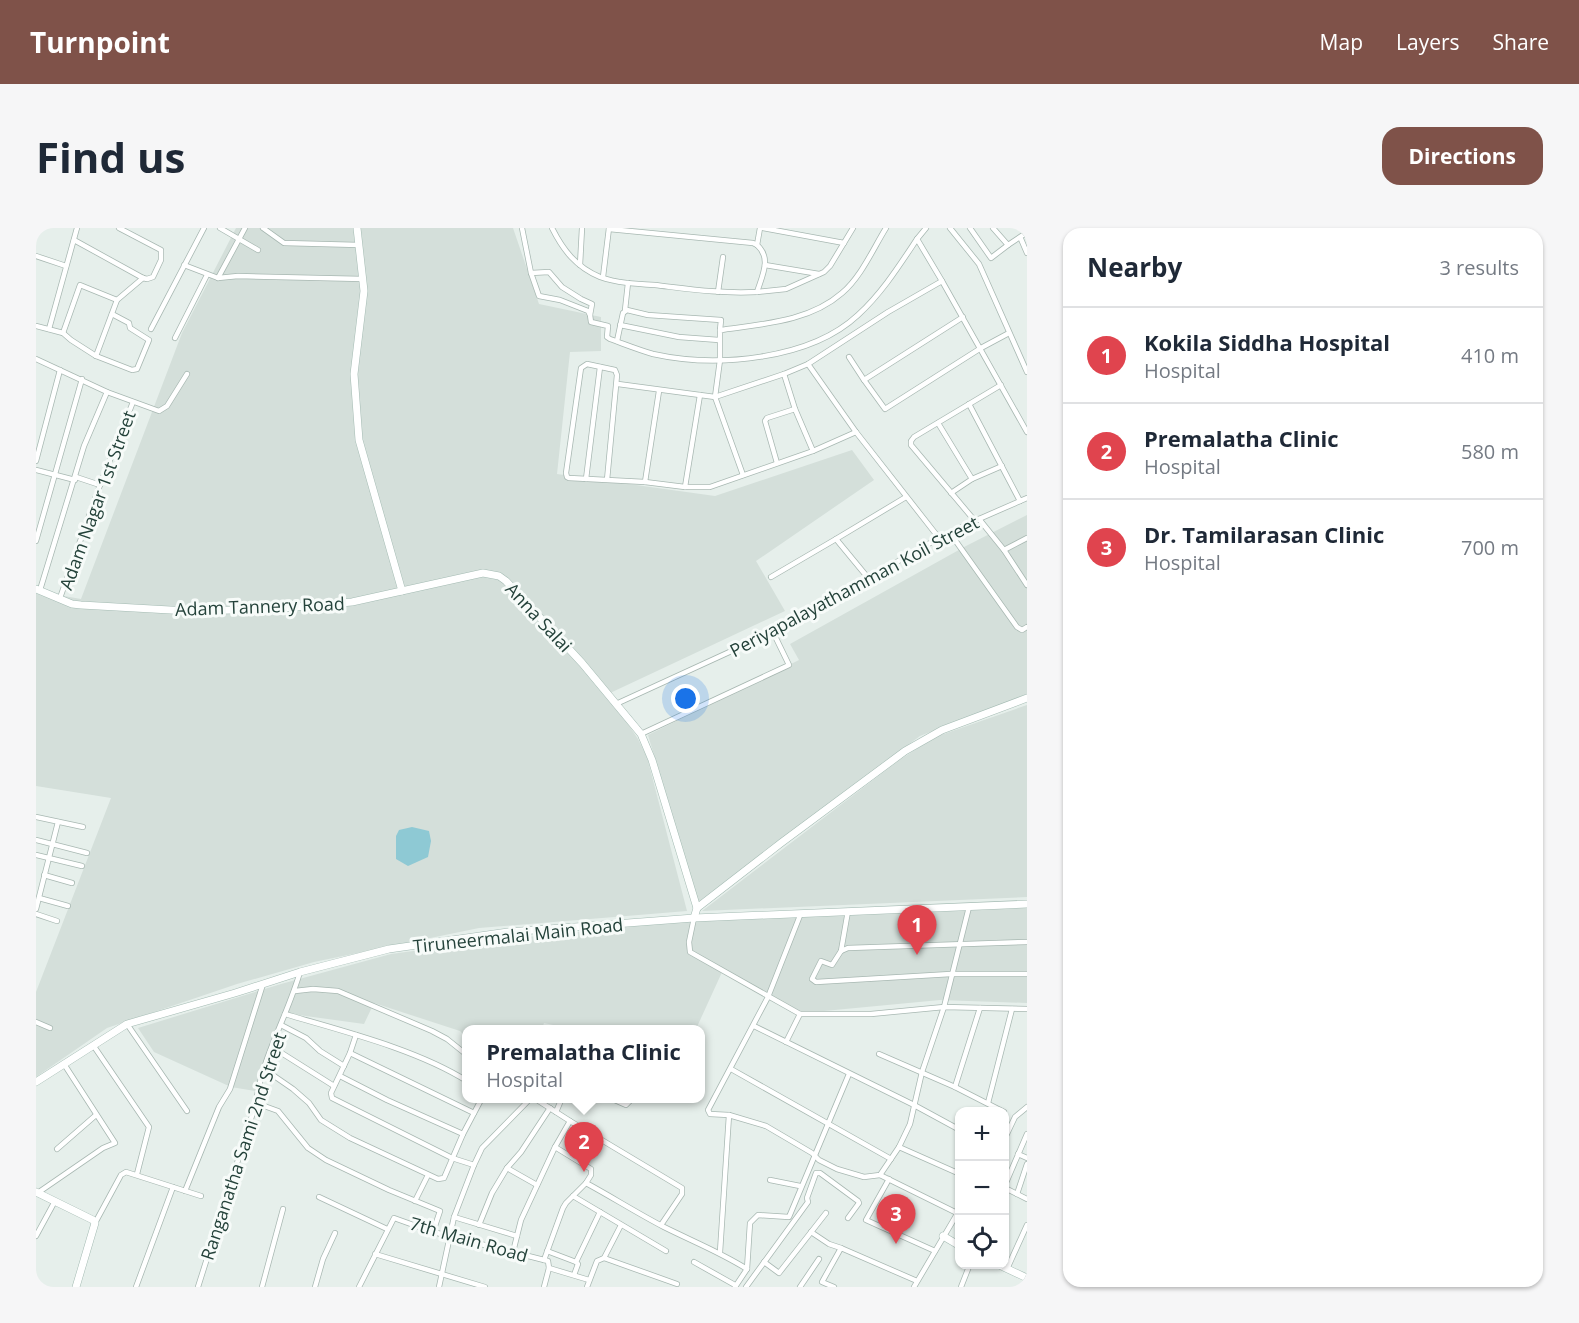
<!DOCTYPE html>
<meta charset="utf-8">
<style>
:root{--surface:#fff;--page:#f6f6f7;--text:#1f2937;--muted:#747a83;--line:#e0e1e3;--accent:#7f5249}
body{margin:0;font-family:"Open Sans",sans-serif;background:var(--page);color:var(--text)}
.controls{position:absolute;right:18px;bottom:18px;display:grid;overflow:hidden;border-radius:12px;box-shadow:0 2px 4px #0004}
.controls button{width:54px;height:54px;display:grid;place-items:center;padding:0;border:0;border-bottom:2px solid var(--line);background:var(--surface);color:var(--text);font:30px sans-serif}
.you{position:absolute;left:650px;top:471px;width:21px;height:21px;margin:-15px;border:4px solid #fff;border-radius:50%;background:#1a73e8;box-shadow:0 0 0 9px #1a73e833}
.badge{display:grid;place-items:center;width:39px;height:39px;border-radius:50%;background:var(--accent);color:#fff;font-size:20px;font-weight:700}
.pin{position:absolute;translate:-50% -50px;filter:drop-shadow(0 2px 3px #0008)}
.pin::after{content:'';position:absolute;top:32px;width:21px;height:18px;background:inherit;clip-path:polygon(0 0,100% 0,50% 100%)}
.popup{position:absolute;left:426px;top:797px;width:243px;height:78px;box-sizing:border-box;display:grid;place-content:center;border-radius:12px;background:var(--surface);filter:drop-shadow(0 2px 4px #0005);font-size:20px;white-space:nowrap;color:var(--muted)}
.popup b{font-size:22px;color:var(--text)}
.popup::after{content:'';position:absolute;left:50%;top:100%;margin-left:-12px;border:12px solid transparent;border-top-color:var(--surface)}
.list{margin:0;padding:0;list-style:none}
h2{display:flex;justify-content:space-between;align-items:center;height:78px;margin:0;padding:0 24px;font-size:26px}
h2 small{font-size:20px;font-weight:400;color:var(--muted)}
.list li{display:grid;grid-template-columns:39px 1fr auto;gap:18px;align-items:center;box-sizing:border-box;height:96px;padding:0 24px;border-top:2px solid var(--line)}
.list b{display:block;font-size:22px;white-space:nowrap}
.list p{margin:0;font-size:20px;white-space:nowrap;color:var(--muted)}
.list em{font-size:20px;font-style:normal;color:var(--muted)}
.icon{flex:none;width:33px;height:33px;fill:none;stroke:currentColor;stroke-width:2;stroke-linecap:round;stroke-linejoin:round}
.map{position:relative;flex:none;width:991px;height:1059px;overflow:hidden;border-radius:18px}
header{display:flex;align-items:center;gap:36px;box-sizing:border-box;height:84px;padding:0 30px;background:var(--accent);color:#fff}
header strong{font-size:28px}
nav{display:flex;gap:33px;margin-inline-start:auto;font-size:21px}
.intro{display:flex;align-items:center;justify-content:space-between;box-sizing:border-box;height:144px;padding:0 36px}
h1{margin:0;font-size:42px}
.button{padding:15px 27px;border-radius:18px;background:var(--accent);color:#fff;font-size:21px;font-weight:700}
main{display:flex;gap:36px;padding:0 36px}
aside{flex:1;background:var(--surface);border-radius:18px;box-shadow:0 2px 4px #0004}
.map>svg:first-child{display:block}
.built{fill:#d4dfda}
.water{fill:#8ec9d4}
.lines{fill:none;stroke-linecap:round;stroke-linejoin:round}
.street-casing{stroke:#a8b8b2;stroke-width:6}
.secondary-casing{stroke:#a4bbb3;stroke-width:8}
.street{stroke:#fff;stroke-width:4.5}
.secondary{stroke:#fff;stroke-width:7}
.labels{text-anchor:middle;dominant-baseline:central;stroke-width:6;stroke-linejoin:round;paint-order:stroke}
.street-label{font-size:18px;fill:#24423a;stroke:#f7fbf9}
</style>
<header>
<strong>Turnpoint</strong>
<nav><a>Map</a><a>Layers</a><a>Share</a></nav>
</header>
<div class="intro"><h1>Find us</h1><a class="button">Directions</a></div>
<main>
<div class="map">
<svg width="991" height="1059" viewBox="0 0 991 1059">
<rect width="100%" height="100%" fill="#e6efeb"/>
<!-- built -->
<g class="built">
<polygon points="200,0 477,0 503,76 565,89 565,123 534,124 521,246 679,268 816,222 838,252 720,333 749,383 572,466 602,511 611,529 651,683 443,700 278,734 201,756 71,800 0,849 0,764 75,570 0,558 0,363 45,371 146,105"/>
<polygon points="991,287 991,466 884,508 662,674 612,507 763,432 754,416 930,318"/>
<polygon points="991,477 991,669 666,683 862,533 899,509"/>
<polygon points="991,679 991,775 904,772 767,785 687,742 660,801 540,802 508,795 506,801 482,800 481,802 431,802 431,810 424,803 338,775 328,796 248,785 219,863 195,859 118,824 102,800 245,756 355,726 453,713 667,691"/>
</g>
<!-- water -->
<polygon class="water" points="376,599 393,603 395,613 392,629 372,638 360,631 360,608 363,602"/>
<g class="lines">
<!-- street casing -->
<g class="street-casing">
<g id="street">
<polyline points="184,0 222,22"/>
<polyline points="227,0 248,15 323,17"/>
<path d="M 486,0 L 495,45 L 503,68 L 524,72 L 552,83 L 554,87 L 555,94 L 572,98 L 571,109 L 574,111 C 588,116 603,122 617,126 C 680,140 774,132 822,87 C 846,65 863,38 881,11"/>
<path d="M 516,0 C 527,22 540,39 564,49 C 581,55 600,56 619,57 C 653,61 686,66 721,64 C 726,48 736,30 721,17 L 724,0"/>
<polyline points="727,0 808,15"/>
<polyline points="890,0 881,11 906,53"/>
<polyline points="914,0 943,36 991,144"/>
<polyline points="934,0 955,30 972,17"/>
<polyline points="957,0 972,17 990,5 989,0"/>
<polyline points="573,1 717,15 721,17"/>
<polyline points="985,11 991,25"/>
<polyline points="38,12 107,50 111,51 117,49 125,32 125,22 83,0"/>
<polyline points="0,28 30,38"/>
<polyline points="148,37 182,50 202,48 327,51"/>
<polyline points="544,37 546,0"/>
<polyline points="729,37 783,46"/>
<polyline points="495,45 513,44 526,59 545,71 556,76 554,87"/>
<polyline points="567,49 573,0"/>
<polyline points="182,50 209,0"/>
<polyline points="682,64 687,29"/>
<polyline points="721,64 750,61 788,44 794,38 817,0"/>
<polyline points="589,82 592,55"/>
<polyline points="927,89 828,152 849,181 945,120 973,105"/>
<polyline points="584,97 643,109 683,112"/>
<polyline points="0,98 27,105 35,112 60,128 96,142 101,141 113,112 94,100 93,95 76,86"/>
<polyline points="13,101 41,0"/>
<polyline points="115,101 168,0"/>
<polyline points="27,105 44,57 81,72"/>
<polyline points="139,110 171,47"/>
<polyline points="581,113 587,85 591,82 612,87 685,92 684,102"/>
<polyline points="60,128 81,72 107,50"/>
<polyline points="813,129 828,152"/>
<polyline points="0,131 71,164 123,183 131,178 151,146"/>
<polyline points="772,136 820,204 903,310"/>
<polyline points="748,146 759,181 777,223"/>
<polyline points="582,156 679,169 748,146 772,136 852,84 906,53 991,204"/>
<polyline points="933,176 984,273"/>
<polyline points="902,195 936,251 915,265"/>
<polyline points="0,233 24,142"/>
<polyline points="741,235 729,193 731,190 759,181"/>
<polyline points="0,242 39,252"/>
<path d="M 707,247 L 679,169 L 684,132 L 684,102 C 726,96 773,94 806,65 C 825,49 837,21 850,0"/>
<polyline points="40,249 64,257"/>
<polyline points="550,251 564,139"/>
<polyline points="936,251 966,238"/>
<polyline points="571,252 581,147 579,142 551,136 545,140 530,245 531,249 533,250 609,254 649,259 674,259 777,223 820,204"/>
<polyline points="609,254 623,163"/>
<polyline points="649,259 664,167"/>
<polyline points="943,291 968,322 991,357"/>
<polyline points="939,293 875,217 875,213 878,209 965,157"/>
<polyline points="914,305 981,399 986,402 991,399"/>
<polyline points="0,313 46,151"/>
<polyline points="968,322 991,310"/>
<polyline points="735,349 800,311"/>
<polyline points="833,351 800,311 870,269"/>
<polyline points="4,362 48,218 71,164"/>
<polyline points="24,370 64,257 97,174"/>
<polyline points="580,476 737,404 903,310 943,291 991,270"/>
<polyline points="605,506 753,437 737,404"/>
<polyline points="0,589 47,599"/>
<polyline points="0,612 51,625"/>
<polyline points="0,627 46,638"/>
<polyline points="8,647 36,655"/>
<polyline points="3,670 32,678"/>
<polyline points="0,681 22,594"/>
<polyline points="0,686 21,693"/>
<polyline points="658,690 653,714 654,724 764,786"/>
<polyline points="991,714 812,720 805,723 796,737 785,733 776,751 780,754 915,746 991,746"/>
<polyline points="805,723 812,683"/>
<polyline points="259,763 277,761 302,763 396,803 411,811 431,827"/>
<path d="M 249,786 C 306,803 380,821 431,853"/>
<polyline points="0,794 14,800"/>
<polyline points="91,796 151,883"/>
<polyline points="245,797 270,810 284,823 308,838"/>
<polyline points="718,798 878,877 924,902"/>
<polyline points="320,807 314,825 295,865 296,870 416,930 438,937"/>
<polyline points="750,814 764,786 835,786 908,779 991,781"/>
<polyline points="57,817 113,899 101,946"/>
<polyline points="236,819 298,858"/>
<polyline points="314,825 438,885"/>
<polyline points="843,826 919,859 968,884"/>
<polyline points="228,841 257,861 273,875 285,892 314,910 402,951 408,950 427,906 446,870"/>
<polyline points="695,841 855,931"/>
<polyline points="304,848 351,872 427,906"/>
<polyline points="919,859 944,780"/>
<path d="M 498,870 L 534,893 L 519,919 L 555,941 L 555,947 L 550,955 C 576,969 601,985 628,999 C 656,1013 684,1024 711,1041 L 699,1059"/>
<polyline points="574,870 590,877 597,870"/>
<polyline points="220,875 242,883 272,920 290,932 353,962 404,983 397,1004"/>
<polyline points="952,875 976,781"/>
<polyline points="520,884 526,870"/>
<polyline points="693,887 674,886 672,882 732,769 765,685"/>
<polyline points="534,893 646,960 646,966 625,997"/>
<polyline points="969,910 979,889 991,879"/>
<polyline points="863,919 924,946"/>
<polyline points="21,921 60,887"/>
<polyline points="982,926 991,930"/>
<polyline points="471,940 501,957"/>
<polyline points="844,947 921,985"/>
<polyline points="853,951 830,992 899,1023"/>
<polyline points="734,952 764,958"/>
<polyline points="969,957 991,906"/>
<polyline points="969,960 991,971"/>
<polyline points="149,963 183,879 194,861 227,756"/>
<polyline points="3,964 67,920 79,915 28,836"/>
<polyline points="981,966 991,936"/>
<polyline points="537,968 630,1023"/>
<polyline points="283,969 351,1001"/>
<polyline points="379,973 392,947"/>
<polyline points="418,989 481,1008"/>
<polyline points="59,995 85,947 90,944 165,968"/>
<polyline points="443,997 456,965 471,940 485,924 514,880"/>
<polyline points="775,1004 793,1016 805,1020"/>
<polyline points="0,1008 19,973"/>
<polyline points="511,1023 540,1034"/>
<polyline points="477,1024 485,992 519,919"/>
<polyline points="684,1024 693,887 730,898 776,925 783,932 801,941 828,949 844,947 863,919 874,896 886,844 908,779 933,679"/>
<polyline points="339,1026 449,1059"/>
<polyline points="568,1030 641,1056"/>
<polyline points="658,1034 699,1057"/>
<polyline points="728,1034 743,1045 790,985"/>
<polyline points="513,1040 553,1052"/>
<polyline points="711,1041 714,995 722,987 753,989 813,846"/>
<polyline points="971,1041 991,997"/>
<polyline points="538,1047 542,1036 540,1034 564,984"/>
<polyline points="100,1059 137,959"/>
<path d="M 162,1059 L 220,875 C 226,829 251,789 264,744"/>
<polyline points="226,1059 247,981"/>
<polyline points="279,1059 287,1031 299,1005"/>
<polyline points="323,1059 358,990 397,1004 508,1032"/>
<polyline points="403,1059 418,989 438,937 446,920 495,870"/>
<polyline points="508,1059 513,1040 512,1033 508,1032 527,980 530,975 550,955"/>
<polyline points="551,1059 561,1033 568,1030 585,997"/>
<polyline points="710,1059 772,974 771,970 780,945 784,945 822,973 823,975 812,990"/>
<polyline points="764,1059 783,1031"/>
<polyline points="798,1059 786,1054 805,1020 881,1053"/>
<polyline points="878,1059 924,981"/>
<polyline points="925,1059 934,1036"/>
</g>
</g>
<!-- secondary casing -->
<g class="secondary-casing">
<g id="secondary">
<polyline points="321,0 328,63 318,146 323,212 366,363"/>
<polyline points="0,361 36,376 45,377 152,383 237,381 316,374 447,345 463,348 470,353 546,435 605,506 616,532 661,680 658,690"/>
<polyline points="661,680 745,615 869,523 906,502 991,470"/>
<polyline points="0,854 91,796 199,765 264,744 353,721 472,704 658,690 991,676"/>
<polyline points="0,964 57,992 59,995 40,1059"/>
<polyline points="907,1008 924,1018"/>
<polyline points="961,1036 991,1050"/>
</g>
</g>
<!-- street -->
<use href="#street" class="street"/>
<!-- secondary -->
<use href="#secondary" class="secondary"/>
</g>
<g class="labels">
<!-- street labels -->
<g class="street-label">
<text transform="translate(61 272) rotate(-70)">Adam Nagar 1st Street</text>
<text transform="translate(818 358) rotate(-28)">Periyapalayathamman Koil Street</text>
<text transform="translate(224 378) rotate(-2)">Adam Tannery Road</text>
<text transform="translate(503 389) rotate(47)">Anna Salai</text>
<text transform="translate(482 707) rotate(-6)">Tiruneermalai Main Road</text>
<text transform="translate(207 918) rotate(-72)">Ranganatha Sami 2nd Street</text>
<text transform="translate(433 1011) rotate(16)">7th Main Road</text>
</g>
</g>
</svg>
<div class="controls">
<button>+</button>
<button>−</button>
<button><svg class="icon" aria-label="locate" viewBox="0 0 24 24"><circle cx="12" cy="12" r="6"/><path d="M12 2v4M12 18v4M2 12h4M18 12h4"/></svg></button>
</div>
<div class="you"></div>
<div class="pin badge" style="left:881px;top:727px;background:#e0444e">1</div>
<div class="pin badge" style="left:548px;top:944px;background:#e0444e">2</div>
<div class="popup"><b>Premalatha Clinic</b>Hospital</div>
<div class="pin badge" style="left:860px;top:1016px;background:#e0444e">3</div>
</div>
<aside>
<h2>Nearby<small>3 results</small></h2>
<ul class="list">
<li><span class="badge" style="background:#e0444e">1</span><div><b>Kokila Siddha Hospital</b><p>Hospital</p></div><em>410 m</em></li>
<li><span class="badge" style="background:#e0444e">2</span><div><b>Premalatha Clinic</b><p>Hospital</p></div><em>580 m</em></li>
<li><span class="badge" style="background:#e0444e">3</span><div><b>Dr. Tamilarasan Clinic</b><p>Hospital</p></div><em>700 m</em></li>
</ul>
</aside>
</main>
